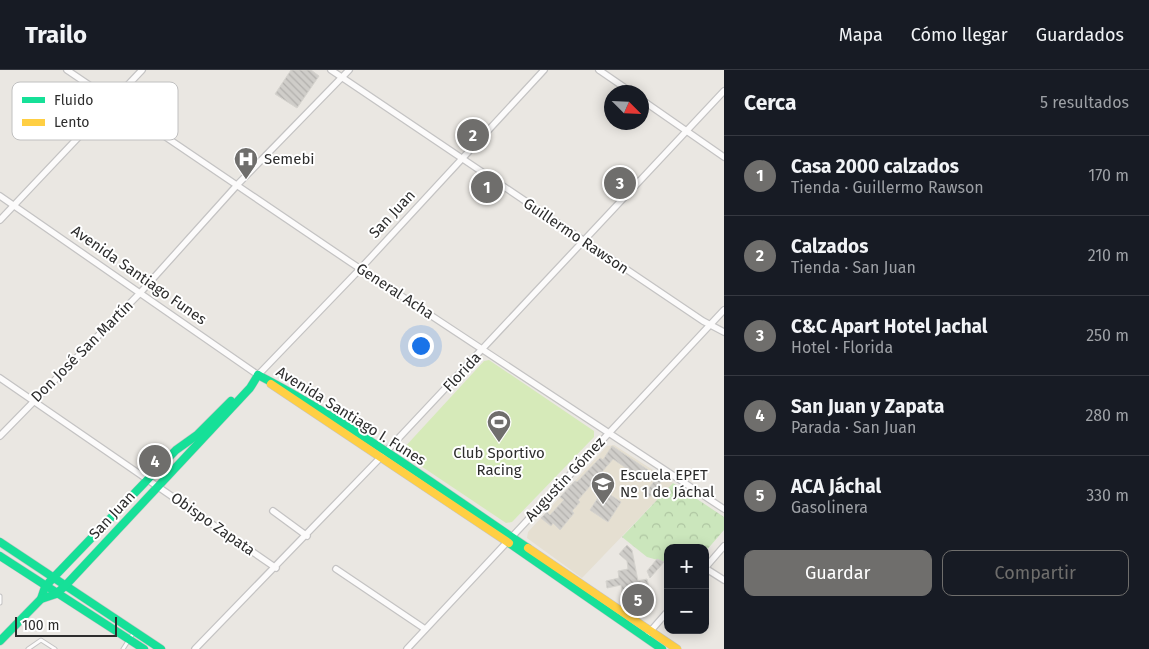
<!DOCTYPE html>
<html lang="es">
<meta charset="utf-8">
<style>
:root{--surface:#171b24;--page:#20242c;--text:#f1f3f6;--muted:#9ea1a6;--line:#363941;--accent:#6f6e6c}
body{margin:0;font-family:"Fira Sans",sans-serif;background:var(--page);color:var(--text)}
.controls{position:absolute;right:15px;bottom:15px;display:grid;overflow:hidden;border-radius:10px;box-shadow:0 2px 12px #0003}
.controls button{width:45px;height:45px;display:grid;place-items:center;padding:0;border:0;border-bottom:1px solid var(--line);background:var(--surface);color:var(--text);font:25px sans-serif}
.compass{position:absolute;left:604px;top:15px;width:45px;height:45px;border-radius:50%;background:var(--surface);box-shadow:0 2px 12px #0003;rotate:114deg}
.scale{position:absolute;left:15px;bottom:12px;width:102px;box-sizing:border-box;padding-left:5px;border:2px solid #2d2d2d;border-top:0;font-size:14px;line-height:18px;white-space:nowrap;color:#2d2d2d;-webkit-text-stroke:4px #fff;paint-order:stroke}
.you{position:absolute;left:420px;top:275px;width:18px;height:18px;margin:-12px;border:4px solid #fff;border-radius:50%;background:#1a73e8;box-shadow:0 0 0 8px #1a73e833}
.badge{display:grid;place-items:center;width:32px;height:32px;border-radius:50%;background:var(--accent);color:#fff;font-size:16px;font-weight:700}
.pin{position:absolute;translate:-50% -50%;border:2px solid #fff;box-shadow:0 1px 5px #0006}
.list{margin:0;padding:0;list-style:none}
h2{display:flex;justify-content:space-between;align-items:center;height:65px;margin:0;padding:0 20px;font-size:21px}
h2 small{font-size:16px;font-weight:400;color:var(--muted)}
.list li{display:grid;grid-template-columns:32px 1fr auto;gap:15px;align-items:center;box-sizing:border-box;height:80px;padding:0 20px;border-top:1px solid var(--line)}
.list b{display:block;font-size:19px;white-space:nowrap}
.list p{margin:0;font-size:16px;white-space:nowrap;color:var(--muted)}
.list em{font-size:16px;font-style:normal;color:var(--muted)}
.actions{display:flex;gap:10px;padding:15px 20px}
.actions a{flex:1;padding:11px 0;border:1px solid var(--accent);border-radius:10px;text-align:center;font-size:18px;color:var(--accent)}
.actions .main{background:var(--accent);color:#fff}
.map{position:relative;flex:none;width:724px;height:579px;overflow:hidden}
header{display:flex;align-items:center;gap:30px;box-sizing:border-box;height:70px;padding:0 25px;background:var(--surface);border-bottom:1px solid var(--line)}
header strong{font-size:24px}
nav{display:flex;gap:28px;margin-inline-start:auto;font-size:18px}
main{display:flex}
aside{flex:1;background:var(--surface)}
.map>svg:first-child{display:block}
.education{fill:#e5dfd1}
.forest{fill:url(#forest-crowns)}
.pitch{fill:#d6eab9}
.building{fill:url(#building-back-hatch);stroke:#d5d3ce}
.lines{fill:none;stroke-linecap:round;stroke-linejoin:round}
.lane-casing{stroke:#c4c3c3;stroke-width:5}
.street-casing{stroke:#c4c3c3;stroke-width:8}
.fast-casing{stroke:#c4c3c3;stroke-width:9}
.slow-casing{stroke:#c4c3c3;stroke-width:9}
.lane{stroke:#fcfbfb;stroke-width:3}
.street{stroke:#fcfbfb;stroke-width:5.5}
.fast{stroke:#16e098;stroke-width:8}
.slow{stroke:#ffcf43;stroke-width:8}
.labels{text-anchor:middle;dominant-baseline:central;stroke-width:4;stroke-linejoin:round;paint-order:stroke}
.poi-label{font-size:15px;fill:#2d2d2d;stroke:#fff;text-anchor:start}
.street-label{font-size:15px;fill:#2d2d2d;stroke:#fff}
.key{fill:#fff;stroke:#c0c0c0;stroke-width:1}
.key-label{font-size:14px;fill:#2d2d2d}
</style>
<header>
<strong>Trailo</strong>
<nav><a>Mapa</a><a>Cómo llegar</a><a>Guardados</a></nav>
</header>
<main>
<div class="map">
<svg width="724" height="579" viewBox="0 0 724 579">
<defs>
<pattern id="forest-crowns" width="20" height="18" patternUnits="userSpaceOnUse" patternTransform="scale(1.25)"><rect width="20" height="18" fill="#cbe6bc"/><path d="M2 6a3 3 0 1 1 6 0M12 15a3 3 0 1 1 6 0" fill="none" stroke="#afc6a2"/></pattern>
<pattern id="building-back-hatch" width="6" height="6" patternUnits="userSpaceOnUse" patternTransform="scale(1.25)"><rect width="6" height="6" fill="#cfcdc9"/><path d="M-1 5l2 2M0 0l6 6M5-1l2 2" fill="none" stroke="#b2b0ad"/></pattern>
</defs>
<rect width="100%" height="100%" fill="#eae7e2"/>
<!-- education -->
<polygon class="education" points="614,375 673,413 582,508 527,468 528,462 607,376"/>
<!-- forest -->
<polygon class="forest" points="673,413 724,447 724,460 705,482 705,478 668,478 668,493 647,487 622,467"/>
<!-- pitch -->
<polygon class="pitch" points="489,290 594,361 594,367 512,452 506,453 403,384 403,379 484,291"/>
<!-- building -->
<g class="building">
<polygon points="291,0 311,0 319,6 297,38 275,24"/>
<polygon points="612,376 648,400 642,409 613,389 578,430 580,432 572,441 574,443 560,460 553,453 551,456 541,448 547,442 550,445 564,430 560,427 575,411 577,412 600,388 603,390"/>
<polygon points="657,407 662,410 650,427 645,424"/>
<polygon points="603,420 621,432 608,452 590,440"/>
<polygon points="627,475 632,480 638,511 647,509 649,517 641,519 644,534 635,536 632,521 622,523 621,515 607,518 606,511 619,508 618,501 628,499 627,491 619,484"/>
<polygon points="657,489 664,492 650,508 647,501"/>
</g>
<g class="lines">
<!-- lane casing -->
<g class="lane-casing">
<g id="lane">
<polyline points="0,526 0,533"/>
<polyline points="28,579 41,570 55,579"/>
<polyline points="123,579 134,562"/>
</g>
</g>
<!-- street casing -->
<g class="street-casing">
<g id="street">
<polyline points="67,0 350,192 724,439"/>
<polyline points="331,0 703,251 724,262"/>
<polyline points="599,0 631,22"/>
<polyline points="642,30 724,87"/>
<polyline points="0,126 258,305 361,198 544,0"/>
<polyline points="0,150 142,0"/>
<polyline points="0,308 276,498"/>
<polyline points="0,366 140,223 238,114 349,0"/>
<polyline points="273,441 307,466"/>
<polyline points="705,498 724,476"/>
<polyline points="705,498 724,510"/>
<polyline points="336,499 425,559"/>
<polyline points="648,564 668,541"/>
<polyline points="195,579 380,388 724,21"/>
<polyline points="407,579 724,240"/>
</g>
</g>
<!-- fast casing -->
<g class="fast-casing">
<g id="fast">
<path d="M 258,305 C 353,354 440,419 528,478"/>
<polyline points="0,472 161,579"/>
<polyline points="509,473 662,579"/>
<polyline points="0,486 144,579"/>
<polyline points="41,529 45,517 53,508 176,380 197,365 231,331"/>
<polyline points="0,571 41,529 56,524 65,516 250,318 258,305"/>
</g>
</g>
<!-- slow casing -->
<g class="slow-casing">
<g id="slow">
<polyline points="271,314 509,473"/>
<polyline points="528,478 677,579"/>
</g>
</g>
<!-- lane -->
<use href="#lane" class="lane"/>
<!-- street -->
<use href="#street" class="street"/>
<!-- fast -->
<use href="#fast" class="fast"/>
<!-- slow -->
<use href="#slow" class="slow"/>
</g>
<!-- icons -->
<defs>
<g id="hospital-pin" transform="scale(1.25)"><path d="M0 17L-7.5 6A9.5 9.5 0 1 1 7.5 6Z" fill="#6f6e6c" stroke="#fff"/><path d="M-5-5h3v3.5h4V-5h3V5h-3V1.5h-4V5h-3Z" fill="#fff"/></g>
<g id="stadium-pin" transform="scale(1.25)"><path d="M0 17L-7.5 6A9.5 9.5 0 1 1 7.5 6Z" fill="#6f6e6c" stroke="#fff"/><path d="M0-5a6.5 5 0 1 0 0 10a6.5 5 0 1 0 0-10ZM-3.5-1.8h7v3.6h-7Z" fill="#fff"/></g>
<g id="school-pin" transform="scale(1.25)"><path d="M0 17L-7.5 6A9.5 9.5 0 1 1 7.5 6Z" fill="#6f6e6c" stroke="#fff"/><path d="M0-5L7-2L0 1L-7-2ZM-4 1L0 2.5L4 1V4Q0 6-4 4Z" fill="#fff"/></g>
</defs>
<g fill-rule="evenodd">
<use href="#hospital-pin" x="246" y="89"/>
<use href="#stadium-pin" x="499" y="352"/>
<use href="#school-pin" x="603" y="414"/>
</g>
<g class="labels">
<!-- poi labels -->
<g class="poi-label">
<text x="264" y="89">Semebi</text>
<text x="499" y="383" text-anchor="middle">Club Sportivo<tspan x="499" dy="17">Racing</tspan></text>
<text x="620" y="405">Escuela EPET<tspan x="620" dy="17">Nº 1 de Jáchal</tspan></text>
</g>
<!-- street labels -->
<g class="street-label">
<text transform="translate(392 144) rotate(-47)">San Juan</text>
<text transform="translate(576 166) rotate(34)">Guillermo Rawson</text>
<text transform="translate(139 205) rotate(35)">Avenida Santiago Funes</text>
<text transform="translate(395 221) rotate(33)">General Acha</text>
<text transform="translate(82 281) rotate(-45)">Don José San Martín</text>
<text transform="translate(462 302) rotate(-47)">Florida</text>
<text transform="translate(351 346) rotate(32)">Avenida Santiago I. Funes</text>
<text transform="translate(565 409) rotate(-47)">Augustin Gómez</text>
<text transform="translate(112 445) rotate(-47)">San Juan</text>
<text transform="translate(213 454) rotate(35)">Obispo Zapata</text>
</g>
</g>
<!-- legend -->
<rect x="12" y="12" width="166" height="58" rx="8" class="key"/>
<rect x="22" y="27" width="23" height="6" fill="#16e098"/>
<rect x="22" y="49" width="23" height="7" fill="#ffcf43"/>
<g class="key-label">
<text x="54" y="35">Fluido</text>
<text x="54" y="57">Lento</text>
</g>
</svg>
<div class="controls">
<button>+</button>
<button>−</button>
</div>
<svg class="compass" viewBox="-18 -18 36 36"><path d="M0-13l5 13h-10z" fill="#e53935"/><path d="M0 13l5-13h-10z" fill="#9ea1a6"/></svg>
<div class="scale">100 m</div>
<div class="you"></div>
<div class="pin badge" style="left:487px;top:117px">1</div>
<div class="pin badge" style="left:473px;top:65px">2</div>
<div class="pin badge" style="left:620px;top:113px">3</div>
<div class="pin badge" style="left:155px;top:391px">4</div>
<div class="pin badge" style="left:638px;top:530px">5</div>
</div>
<aside>
<h2>Cerca<small>5 resultados</small></h2>
<ul class="list">
<li><span class="badge">1</span><div><b>Casa 2000 calzados</b><p>Tienda · Guillermo Rawson</p></div><em>170 m</em></li>
<li><span class="badge">2</span><div><b>Calzados</b><p>Tienda · San Juan</p></div><em>210 m</em></li>
<li><span class="badge">3</span><div><b>C&amp;C Apart Hotel Jachal</b><p>Hotel · Florida</p></div><em>250 m</em></li>
<li><span class="badge">4</span><div><b>San Juan y Zapata</b><p>Parada · San Juan</p></div><em>280 m</em></li>
<li><span class="badge">5</span><div><b>ACA Jáchal</b><p>Gasolinera</p></div><em>330 m</em></li>
</ul>
<div class="actions"><a class="main">Guardar</a><a>Compartir</a></div>
</aside>
</main>
